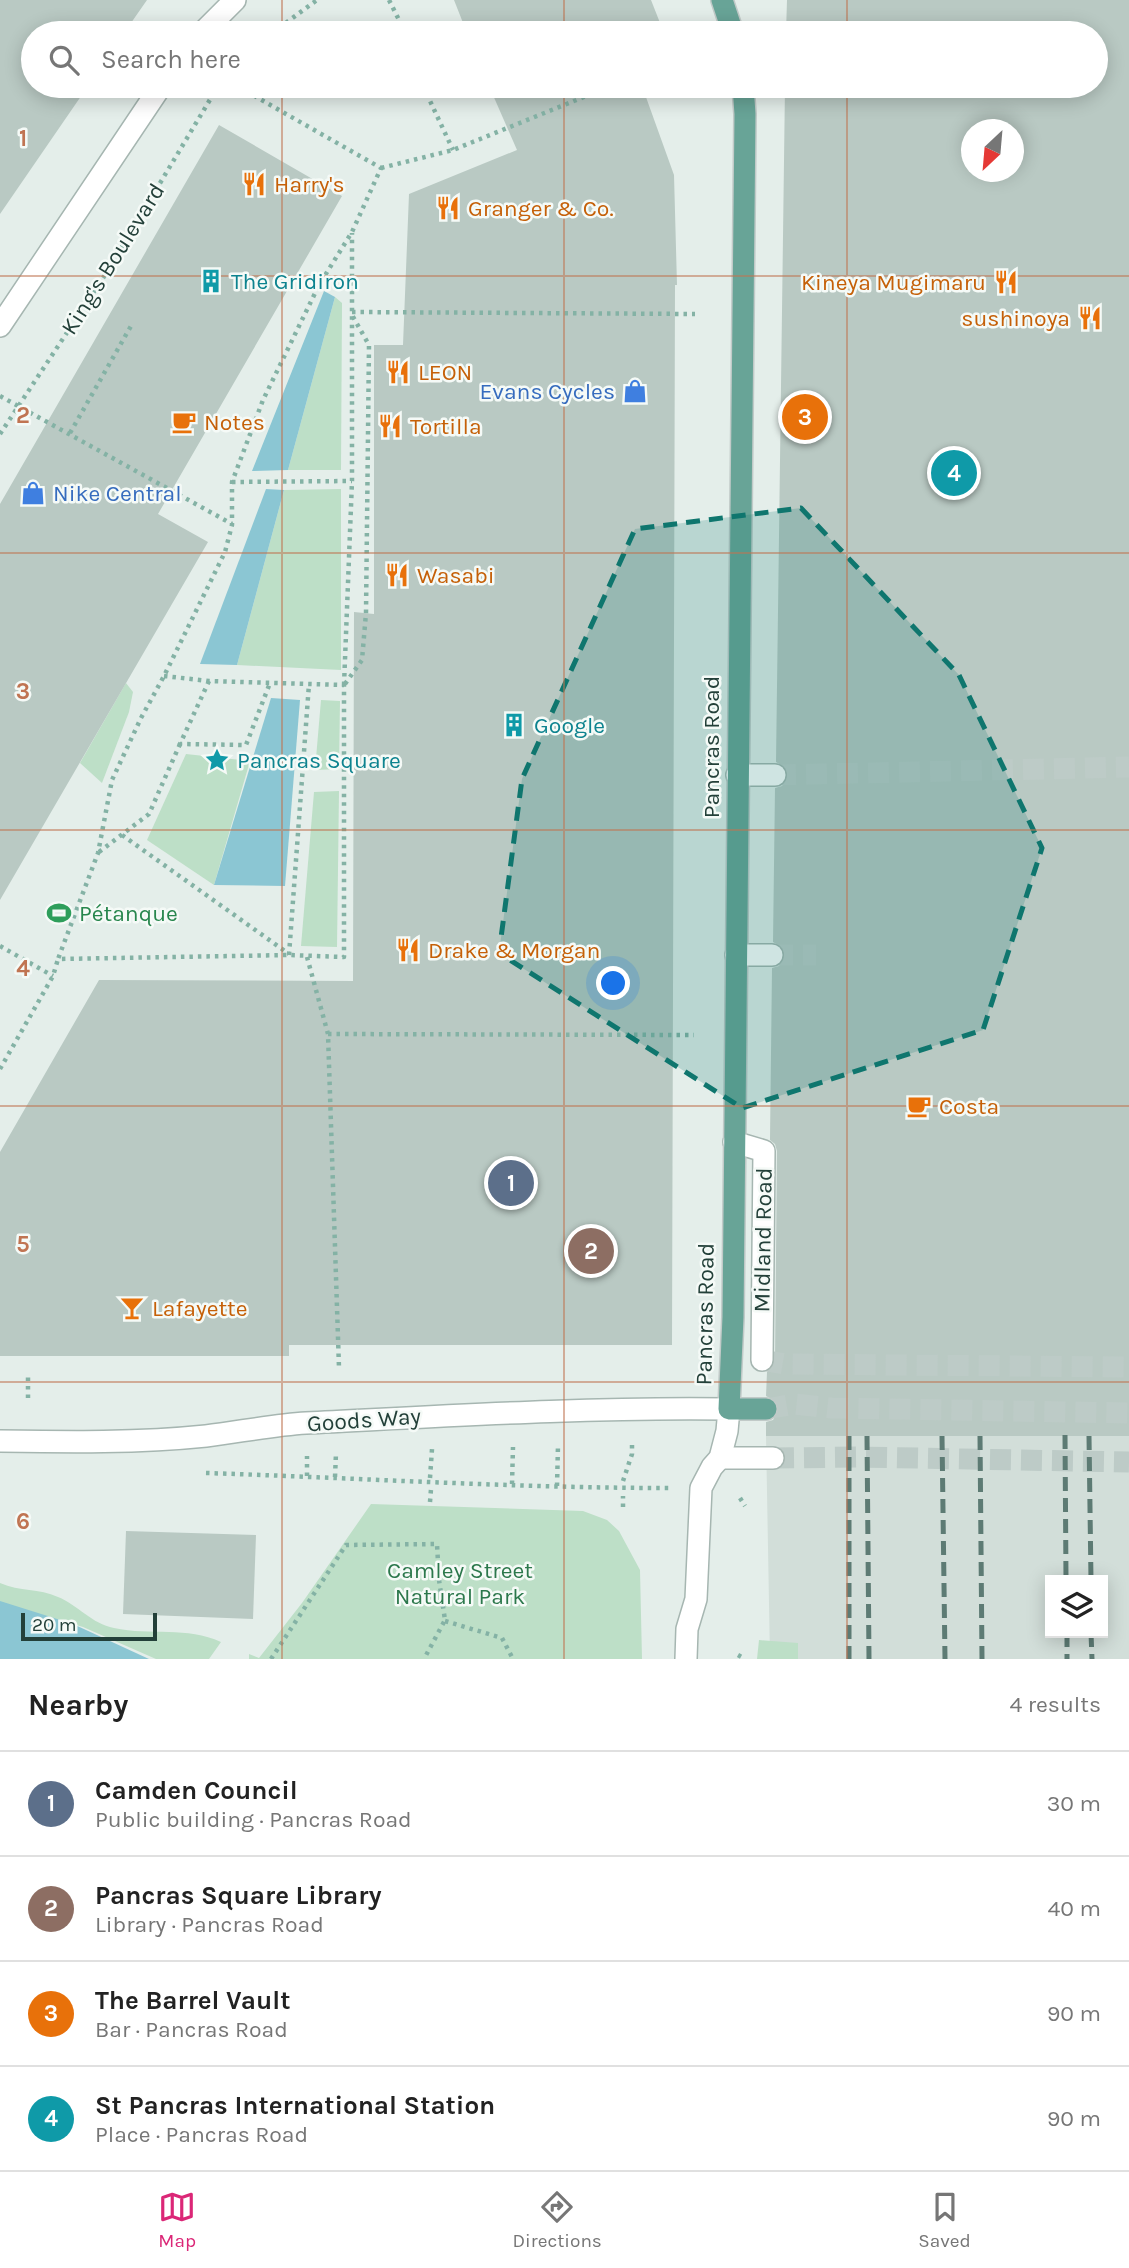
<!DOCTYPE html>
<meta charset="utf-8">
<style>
:root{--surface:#fff;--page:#f2f2f2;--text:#222;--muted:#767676;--line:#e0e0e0;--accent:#db2777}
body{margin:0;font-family:Karla,sans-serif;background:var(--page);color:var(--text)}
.controls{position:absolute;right:21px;bottom:21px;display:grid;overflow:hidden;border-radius:0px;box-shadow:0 4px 18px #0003}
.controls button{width:63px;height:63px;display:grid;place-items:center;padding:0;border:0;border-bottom:2px solid var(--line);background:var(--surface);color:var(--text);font:35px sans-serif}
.compass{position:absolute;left:961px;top:119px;width:63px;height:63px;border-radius:50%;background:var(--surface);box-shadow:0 4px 18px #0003;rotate:206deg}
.scale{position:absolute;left:21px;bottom:18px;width:136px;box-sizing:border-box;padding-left:7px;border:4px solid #234039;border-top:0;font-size:19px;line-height:24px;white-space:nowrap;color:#234039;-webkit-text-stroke:5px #f5faf7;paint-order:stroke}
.you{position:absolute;left:614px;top:984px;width:24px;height:24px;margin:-18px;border:5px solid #fff;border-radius:50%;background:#1a73e8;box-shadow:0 0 0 10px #1a73e833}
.badge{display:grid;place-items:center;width:46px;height:46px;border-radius:50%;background:var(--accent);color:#fff;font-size:23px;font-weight:700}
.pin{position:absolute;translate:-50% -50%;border:4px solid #fff;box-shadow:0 2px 7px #0006}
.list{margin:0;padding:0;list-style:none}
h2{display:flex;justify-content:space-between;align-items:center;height:91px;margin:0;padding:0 28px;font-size:30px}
h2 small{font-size:23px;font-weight:400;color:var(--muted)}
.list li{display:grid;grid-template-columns:46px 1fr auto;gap:21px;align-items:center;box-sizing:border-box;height:105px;padding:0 28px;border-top:2px solid var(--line)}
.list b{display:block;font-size:26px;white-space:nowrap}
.list p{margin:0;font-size:23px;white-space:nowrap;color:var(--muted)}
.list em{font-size:23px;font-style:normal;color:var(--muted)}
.icon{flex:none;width:38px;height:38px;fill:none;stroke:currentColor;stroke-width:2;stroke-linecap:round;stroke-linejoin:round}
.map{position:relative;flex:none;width:1129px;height:1659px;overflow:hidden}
.search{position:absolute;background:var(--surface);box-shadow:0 4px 18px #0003;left:21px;right:21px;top:21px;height:77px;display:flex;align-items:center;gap:18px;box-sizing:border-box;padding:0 24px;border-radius:38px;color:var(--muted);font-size:26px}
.sheet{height:511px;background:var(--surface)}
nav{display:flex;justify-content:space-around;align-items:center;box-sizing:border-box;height:98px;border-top:2px solid var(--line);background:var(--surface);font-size:19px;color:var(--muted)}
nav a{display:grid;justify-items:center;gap:4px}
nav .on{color:var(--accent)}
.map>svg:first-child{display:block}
.built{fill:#d2ded9;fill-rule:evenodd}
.green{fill:#bddfc7}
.water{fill:#8bc6d3}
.building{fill:#b9c9c3;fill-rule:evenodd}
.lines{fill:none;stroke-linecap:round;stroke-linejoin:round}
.minor-tunnel{stroke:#bdcbc7;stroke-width:21;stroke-dasharray:21 10;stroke-linecap:butt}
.major-tunnel{stroke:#bdcbc7;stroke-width:21;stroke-dasharray:21 10;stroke-linecap:butt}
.minor-casing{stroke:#a6b6b1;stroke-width:24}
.major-casing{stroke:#c1cac8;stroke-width:24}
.path{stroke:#84b2a5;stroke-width:4.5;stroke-dasharray:3.5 5;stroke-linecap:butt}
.minor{stroke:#fff;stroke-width:21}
.major{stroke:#68a497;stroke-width:21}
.rail{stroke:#5d7b74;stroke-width:5;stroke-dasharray:14 7;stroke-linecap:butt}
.marked{fill:#0f766e;fill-opacity:0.2;stroke:#0f766e;stroke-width:5;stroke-dasharray:14 9;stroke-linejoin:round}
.grid{fill:none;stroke:#c07452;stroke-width:2;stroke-opacity:0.55}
.labels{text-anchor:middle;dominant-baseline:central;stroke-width:5;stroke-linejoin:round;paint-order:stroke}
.food-label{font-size:23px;fill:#c56008;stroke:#f5faf7;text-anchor:start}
.street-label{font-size:23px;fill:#234039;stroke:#f5faf7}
.culture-label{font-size:23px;fill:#0d838f;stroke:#f5faf7;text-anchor:start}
.shop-label{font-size:23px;fill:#366cbe;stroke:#f5faf7;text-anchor:end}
.leisure-label{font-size:23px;fill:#27864d;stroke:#f5faf7;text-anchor:start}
.park-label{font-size:23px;fill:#2c784c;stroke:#f5faf7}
.grid-label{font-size:23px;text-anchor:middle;font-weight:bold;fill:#c07452;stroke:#f5faf7;stroke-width:5;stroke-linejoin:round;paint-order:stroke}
</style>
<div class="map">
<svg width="1129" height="1659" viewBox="0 0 1129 1659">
<rect width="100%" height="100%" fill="#e4eeea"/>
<!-- built -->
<path class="built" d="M 766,1436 L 1129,1436 L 1129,1659 L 770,1659 ZM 1050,1580 L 1103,1580 L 1103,1633 L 1050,1633 Z"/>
<!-- green -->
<g class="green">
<polygon points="335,297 342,303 341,470 288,470"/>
<polygon points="341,489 341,670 237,665 284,490"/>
<polygon points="126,683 133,692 129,712 102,783 80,763"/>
<polygon points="321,700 340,701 339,769 315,770"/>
<polygon points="186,754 250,761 214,885 147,840"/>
<polygon points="339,791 337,947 301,946 314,792"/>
<polygon points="371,1504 583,1511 607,1520 619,1531 640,1570 642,1659 249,1659 249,1654 259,1658 302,1603"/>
<path d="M 0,1583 C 20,1592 39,1588 58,1597 C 78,1605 92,1624 114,1628 C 151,1636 187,1626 221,1642 L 209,1659 L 156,1659 L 83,1627 L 0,1603 Z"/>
<polygon points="759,1640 798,1643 798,1659 757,1659"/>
</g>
<!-- water -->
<g class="water">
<polygon points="324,291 335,297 288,470 252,471"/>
<polygon points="266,489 284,490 237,665 200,664"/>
<polygon points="271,698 300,700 285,886 214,885"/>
<polygon points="0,1601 73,1624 149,1659 0,1659"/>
</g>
<!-- building -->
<g class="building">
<polygon points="0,0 147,0 124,33 33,33 33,86 88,86 0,214"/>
<polygon points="454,0 651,0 664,33 467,33"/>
<path d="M 787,0 L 1129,0 L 1129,1436 L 766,1436 L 766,1422 L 773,1420 L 779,1410 L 777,1402 L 766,1396 L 767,1372 L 773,1367 L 775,1360 L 777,1151 L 775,1144 L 770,1140 L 772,968 L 779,966 L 785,956 L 783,948 L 773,942 L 775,788 L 782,786 L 788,776 L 786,768 L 776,762 L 785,86 L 1096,86 L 1096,33 L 786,33 ZM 971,130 L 1013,130 L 1013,172 L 971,172 Z"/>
<polygon points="489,86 642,86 674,175 677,285 675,285 672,1345 289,1345 289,1356 0,1356 0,1152 99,980 353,981 354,612 374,614 374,345 403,345 409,194 517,150"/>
<polygon points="219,125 342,196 158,514 208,542 0,900 0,504"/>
<polygon points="126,1531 256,1535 253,1619 123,1614"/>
</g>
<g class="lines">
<!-- minor-tunnel -->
<g class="minor-tunnel">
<polyline points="775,775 1129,767"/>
<polyline points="772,955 816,955"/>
<polyline points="762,1360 785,1364 1129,1367"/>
<polyline points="773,1458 857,1457 1129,1462"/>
</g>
<!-- major-tunnel -->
<polyline class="major-tunnel" points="766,1409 794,1404 831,1408 1129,1413"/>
<!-- minor casing -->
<g class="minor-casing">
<g id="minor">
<polyline points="202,33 235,0"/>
<polyline points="0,326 161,86"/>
<polyline points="737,775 775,775"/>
<polyline points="736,955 772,955"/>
<polyline points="734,1142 764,1151 762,1360"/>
<path d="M 0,1441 C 69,1442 138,1443 206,1436 C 239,1432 273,1425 306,1423 C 447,1416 588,1407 729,1409 L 727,1431 L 720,1458 L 712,1467 L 701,1488 L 696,1599 L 687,1629 L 686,1659"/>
<polyline points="720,1458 773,1458"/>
</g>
</g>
<!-- major casing -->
<g class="major-casing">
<g id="major">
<polyline points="722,0 733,33"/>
<polyline points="743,86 745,114 733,1317 729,1409 766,1409"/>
</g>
</g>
<!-- path -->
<g class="path">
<polyline points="389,0 402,26 399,33"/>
<polyline points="272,33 317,0"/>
<polyline points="423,86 453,150"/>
<polyline points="381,168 453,150 611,86"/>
<polyline points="352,312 695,314"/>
<polyline points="0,396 232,524"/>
<polyline points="70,433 131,326"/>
<polyline points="0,434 105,275 211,98 222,86"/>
<polyline points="232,482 352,481"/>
<polyline points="164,676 209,681 344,685 344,957 289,955 58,959 98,853 112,780 141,718 164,676 225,552 232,525 232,482 263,400 319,285 352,232 381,168 237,86"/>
<polyline points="209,681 180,744 246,745 270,683"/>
<polyline points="345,684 362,660 366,613 369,345 352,315"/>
<polyline points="344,685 352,481 352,233"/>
<polyline points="122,835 289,954"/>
<polyline points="99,852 149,814 180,744"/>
<polyline points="0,946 53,976"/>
<polyline points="289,955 309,684"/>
<polyline points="307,957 328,1034 339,1368"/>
<polyline points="328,1034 694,1035"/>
<polyline points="0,1069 53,976 58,959"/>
<polyline points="28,1398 28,1375"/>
<path d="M 206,1473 C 360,1478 514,1488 669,1488"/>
<polyline points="307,1476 307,1456"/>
<polyline points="335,1477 336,1453"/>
<polyline points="430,1478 432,1449"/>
<polyline points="623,1481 632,1454 632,1441"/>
<polyline points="512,1484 513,1447"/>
<polyline points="557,1486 558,1445"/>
<polyline points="740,1498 745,1506"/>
<polyline points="430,1502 431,1489"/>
<polyline points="623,1507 623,1496"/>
<polyline points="445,1621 502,1638 513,1659"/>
<polyline points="738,1655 745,1659"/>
<polyline points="271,1659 346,1545 437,1544 439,1580 445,1620 424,1659"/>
</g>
<!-- minor -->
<use href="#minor" class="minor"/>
<!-- major -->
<use href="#major" class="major"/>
<!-- rail -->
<g class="rail">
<polyline points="1065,1435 1066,1580"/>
<polyline points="849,1436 849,1659"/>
<polyline points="867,1436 869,1659"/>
<polyline points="942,1436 945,1659"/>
<polyline points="980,1436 982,1659"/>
<polyline points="1089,1436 1091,1580"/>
<polyline points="1067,1633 1067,1659"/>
<polyline points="1091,1633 1092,1659"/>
</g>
</g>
<!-- marked area -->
<path class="marked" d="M 801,508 L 959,675 L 1042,848 L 983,1030 L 742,1108 L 499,953 L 522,779 L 635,529 Z"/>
<!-- grid -->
<path class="grid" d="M 282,0 L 282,33M 564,0 L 564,33M 847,0 L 847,33M 282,86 L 282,1659M 564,86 L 564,1659M 847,86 L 847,1659M 0,276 L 1129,276M 0,553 L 1129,553M 0,830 L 1129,830M 0,1106 L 1129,1106M 0,1382 L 1129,1382"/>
<!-- icons -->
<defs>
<g id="restaurant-bare" transform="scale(1.89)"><path d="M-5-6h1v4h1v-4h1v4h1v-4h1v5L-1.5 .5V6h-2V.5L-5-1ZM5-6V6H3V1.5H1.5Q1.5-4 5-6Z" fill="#e8710a" stroke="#f5faf7" stroke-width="2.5" paint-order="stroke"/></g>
<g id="building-bare" transform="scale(1.89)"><path d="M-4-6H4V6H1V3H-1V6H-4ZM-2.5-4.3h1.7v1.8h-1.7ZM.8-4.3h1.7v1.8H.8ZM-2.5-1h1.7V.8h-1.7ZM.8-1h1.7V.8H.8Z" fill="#0f9aa8" stroke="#f5faf7" stroke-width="2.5" paint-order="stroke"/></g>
<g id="shop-bare" transform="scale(1.89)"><path d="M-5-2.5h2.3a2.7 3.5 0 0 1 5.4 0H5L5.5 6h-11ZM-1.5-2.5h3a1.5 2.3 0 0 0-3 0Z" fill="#3f7fe0" stroke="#f5faf7" stroke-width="2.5" paint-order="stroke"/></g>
<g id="cafe-bare" transform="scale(1.89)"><path d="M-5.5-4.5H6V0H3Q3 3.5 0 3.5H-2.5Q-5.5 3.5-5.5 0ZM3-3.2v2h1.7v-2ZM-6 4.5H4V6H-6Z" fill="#e8710a" stroke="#f5faf7" stroke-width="2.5" paint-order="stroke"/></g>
<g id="sight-bare" transform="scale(1.89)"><path d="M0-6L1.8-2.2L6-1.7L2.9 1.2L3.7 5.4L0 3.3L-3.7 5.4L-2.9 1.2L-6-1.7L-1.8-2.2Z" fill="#0f9aa8" stroke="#f5faf7" stroke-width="2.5" paint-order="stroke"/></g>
<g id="stadium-bare" transform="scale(1.89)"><path d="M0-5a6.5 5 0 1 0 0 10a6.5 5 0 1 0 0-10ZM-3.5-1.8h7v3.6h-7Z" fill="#2e9e5b" stroke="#f5faf7" stroke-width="2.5" paint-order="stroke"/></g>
<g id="bar-bare" transform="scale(1.89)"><path d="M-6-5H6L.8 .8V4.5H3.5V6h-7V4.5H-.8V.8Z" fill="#e8710a" stroke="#f5faf7" stroke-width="2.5" paint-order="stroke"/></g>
</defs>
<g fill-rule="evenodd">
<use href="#restaurant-bare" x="254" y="184"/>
<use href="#restaurant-bare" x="448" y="208"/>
<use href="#building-bare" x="211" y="281"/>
<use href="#restaurant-bare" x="1006" y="282"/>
<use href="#restaurant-bare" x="1090" y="318"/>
<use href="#restaurant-bare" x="398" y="372"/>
<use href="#shop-bare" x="635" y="391"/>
<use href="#cafe-bare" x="184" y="422"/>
<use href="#restaurant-bare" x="390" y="426"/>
<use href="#shop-bare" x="33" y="493"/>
<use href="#restaurant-bare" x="397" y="575"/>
<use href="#building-bare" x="514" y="725"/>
<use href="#sight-bare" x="217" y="760"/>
<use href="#stadium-bare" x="59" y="913"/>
<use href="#restaurant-bare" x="408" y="950"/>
<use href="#cafe-bare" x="919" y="1106"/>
<use href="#bar-bare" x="132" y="1308"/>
</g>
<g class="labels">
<!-- food labels -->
<g class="food-label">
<text x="274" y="184">Harry's</text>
<text x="468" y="208">Granger &amp; Co.</text>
<text x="986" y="282" text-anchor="end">Kineya Mugimaru</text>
<text x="1070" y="318" text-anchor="end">sushinoya</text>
<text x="418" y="372">LEON</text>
<text x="204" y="422">Notes</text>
<text x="410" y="426">Tortilla</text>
<text x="417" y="575">Wasabi</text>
<text x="428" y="950">Drake &amp; Morgan</text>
<text x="939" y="1106">Costa</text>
<text x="152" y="1308">Lafayette</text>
</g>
<!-- street labels -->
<g class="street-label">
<text transform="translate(113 259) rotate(-58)">King's Boulevard</text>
<text transform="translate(711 747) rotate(-90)">Pancras Road</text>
<text transform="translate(763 1240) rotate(-89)">Midland Road</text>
<text transform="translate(705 1314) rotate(-89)">Pancras Road</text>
<text transform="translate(364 1420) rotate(-4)">Goods Way</text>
</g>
<!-- culture labels -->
<g class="culture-label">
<text x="231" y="281">The Gridiron</text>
<text x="534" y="725">Google</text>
<text x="237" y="760">Pancras Square</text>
</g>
<!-- shop labels -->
<g class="shop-label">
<text x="615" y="391">Evans Cycles</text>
<text x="53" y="493" text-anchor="start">Nike Central</text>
</g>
<!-- leisure labels -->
<g class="leisure-label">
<text x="79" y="913">Pétanque</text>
</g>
<!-- park labels -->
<g class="park-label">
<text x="460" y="1570">Camley Street<tspan x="460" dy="26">Natural Park</tspan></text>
</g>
</g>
<g class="grid-label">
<text x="23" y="146">1</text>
<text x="23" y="423">2</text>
<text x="23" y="699">3</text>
<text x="23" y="976">4</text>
<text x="23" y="1252">5</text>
<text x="23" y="1529">6</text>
</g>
</svg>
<div class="controls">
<button><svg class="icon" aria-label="layers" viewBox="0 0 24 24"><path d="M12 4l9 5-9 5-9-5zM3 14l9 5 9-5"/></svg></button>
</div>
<svg class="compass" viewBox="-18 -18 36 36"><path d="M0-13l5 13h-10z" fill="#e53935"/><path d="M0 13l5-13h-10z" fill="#767676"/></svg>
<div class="scale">20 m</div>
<div class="you"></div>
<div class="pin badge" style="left:511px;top:1183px;background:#5c6f8a">1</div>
<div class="pin badge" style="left:591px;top:1251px;background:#8d6e63">2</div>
<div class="pin badge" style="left:805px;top:417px;background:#e8710a">3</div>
<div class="pin badge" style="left:954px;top:473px;background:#0f9aa8">4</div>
<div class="search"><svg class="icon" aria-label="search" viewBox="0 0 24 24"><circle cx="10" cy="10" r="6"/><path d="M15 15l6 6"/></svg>Search here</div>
</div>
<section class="sheet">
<h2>Nearby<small>4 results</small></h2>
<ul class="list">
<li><span class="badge" style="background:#5c6f8a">1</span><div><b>Camden Council</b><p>Public building · Pancras Road</p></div><em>30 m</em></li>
<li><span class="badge" style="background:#8d6e63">2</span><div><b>Pancras Square Library</b><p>Library · Pancras Road</p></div><em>40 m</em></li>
<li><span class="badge" style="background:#e8710a">3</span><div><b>The Barrel Vault</b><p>Bar · Pancras Road</p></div><em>90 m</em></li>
<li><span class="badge" style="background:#0f9aa8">4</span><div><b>St Pancras International Station</b><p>Place · Pancras Road</p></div><em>90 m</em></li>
</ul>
</section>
<nav>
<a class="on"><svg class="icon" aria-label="map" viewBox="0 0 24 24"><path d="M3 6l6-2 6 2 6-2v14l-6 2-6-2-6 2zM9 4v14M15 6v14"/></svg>Map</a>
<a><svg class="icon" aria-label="directions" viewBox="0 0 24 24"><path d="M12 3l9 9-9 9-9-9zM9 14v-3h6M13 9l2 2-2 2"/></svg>Directions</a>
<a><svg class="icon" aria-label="saved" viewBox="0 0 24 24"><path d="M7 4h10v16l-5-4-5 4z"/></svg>Saved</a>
</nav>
